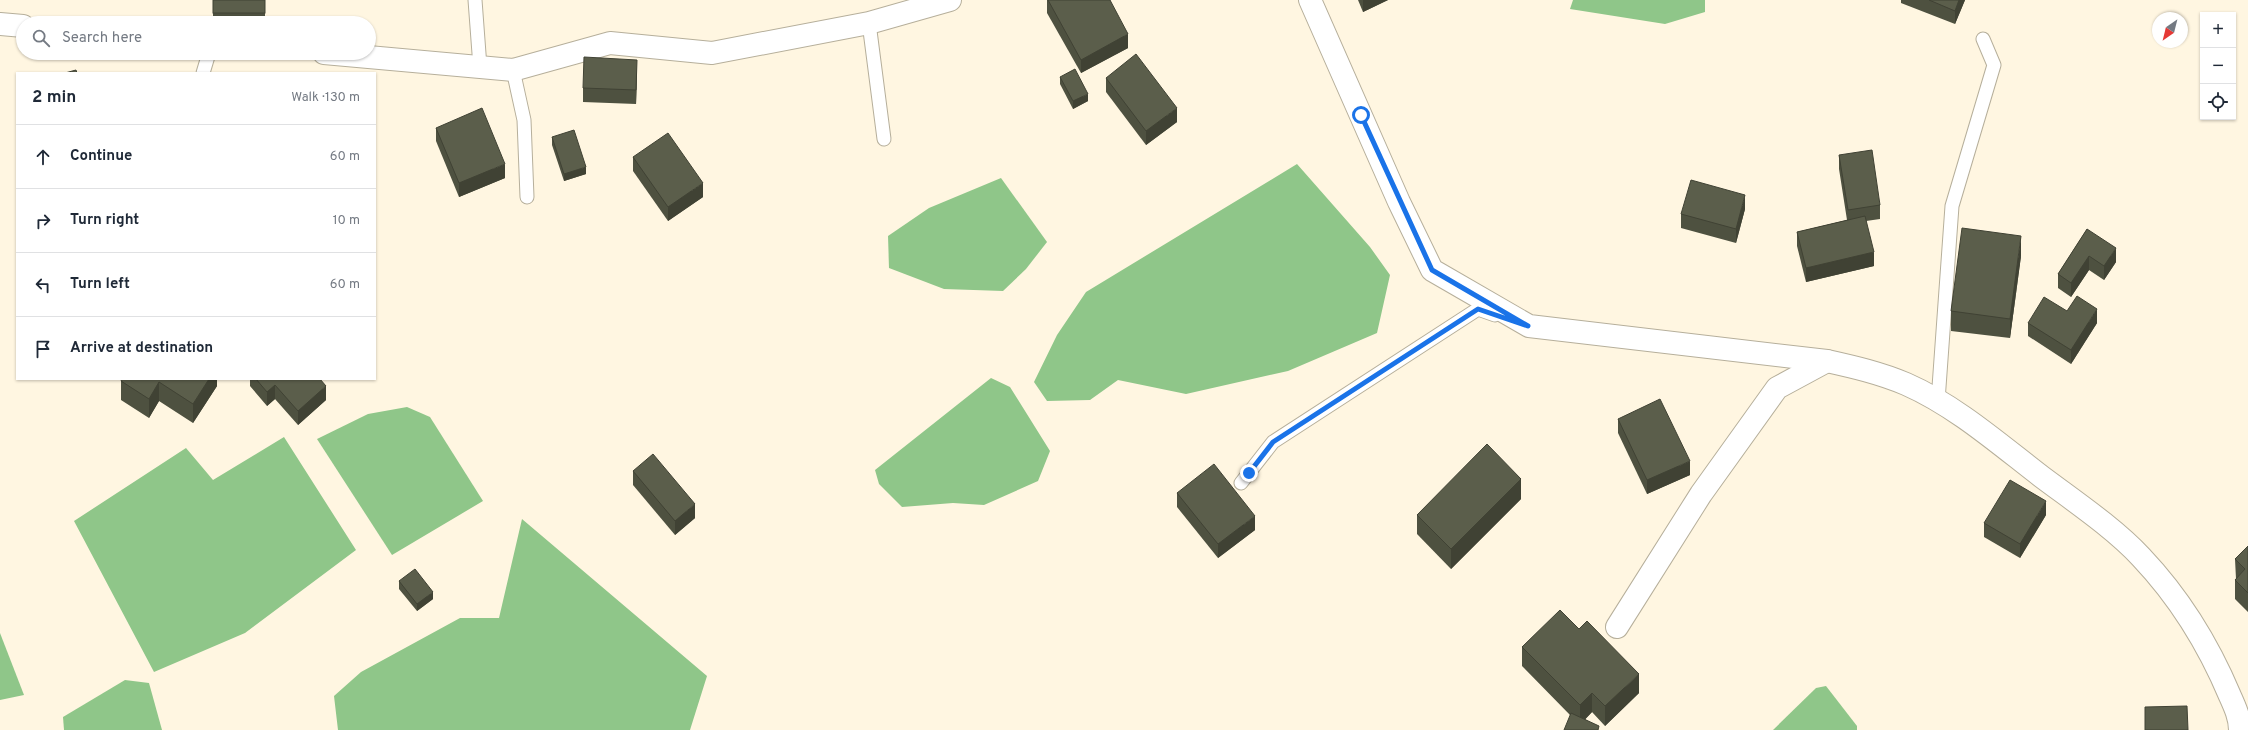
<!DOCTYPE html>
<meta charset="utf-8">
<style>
:root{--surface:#fff;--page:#f6f6f7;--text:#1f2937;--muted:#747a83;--line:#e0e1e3}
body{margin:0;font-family:Overpass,sans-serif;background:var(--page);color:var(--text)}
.controls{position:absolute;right:12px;top:12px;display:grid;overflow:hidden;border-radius:0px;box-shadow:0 1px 3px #0004}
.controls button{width:36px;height:36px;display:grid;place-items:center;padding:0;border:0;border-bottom:1px solid var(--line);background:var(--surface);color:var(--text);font:20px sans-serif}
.compass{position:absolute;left:2152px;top:12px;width:36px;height:36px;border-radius:50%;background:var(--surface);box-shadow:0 1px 3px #0004;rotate:215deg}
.stop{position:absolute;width:12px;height:12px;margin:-9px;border:3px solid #1a73e8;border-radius:50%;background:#fff}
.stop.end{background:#1a73e8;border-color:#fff;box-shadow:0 1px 4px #0008}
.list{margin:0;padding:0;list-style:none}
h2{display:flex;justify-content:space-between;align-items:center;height:52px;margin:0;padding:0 16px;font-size:17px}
h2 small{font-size:13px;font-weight:400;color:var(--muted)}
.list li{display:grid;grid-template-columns:26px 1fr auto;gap:12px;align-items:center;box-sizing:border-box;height:64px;padding:0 16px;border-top:1px solid var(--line)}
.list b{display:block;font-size:15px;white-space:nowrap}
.list em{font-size:13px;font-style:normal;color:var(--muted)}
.icon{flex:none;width:22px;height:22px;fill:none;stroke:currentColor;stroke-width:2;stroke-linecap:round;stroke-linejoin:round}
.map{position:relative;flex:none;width:2248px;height:730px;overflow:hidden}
.search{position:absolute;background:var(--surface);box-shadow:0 1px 3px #0004;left:16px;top:16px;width:360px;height:44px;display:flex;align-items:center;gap:10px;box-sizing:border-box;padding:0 14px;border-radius:22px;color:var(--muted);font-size:15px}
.panel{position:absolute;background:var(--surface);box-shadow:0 1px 3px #0004;left:16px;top:72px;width:360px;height:308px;border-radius:0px}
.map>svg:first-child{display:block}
.water{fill:#8fc689}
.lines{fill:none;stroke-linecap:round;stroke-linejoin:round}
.lane-casing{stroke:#b6af9b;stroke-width:15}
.street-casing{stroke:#b6af9b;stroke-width:24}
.lane{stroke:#fff;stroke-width:13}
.street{stroke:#fff;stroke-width:22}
.wall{fill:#4e5140}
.shaded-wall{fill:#404234}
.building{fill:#5b5e4b;stroke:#404234}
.route{stroke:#1a73e8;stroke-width:5}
</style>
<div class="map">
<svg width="2248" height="730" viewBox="0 0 2248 730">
<rect width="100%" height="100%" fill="#fff6e1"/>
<!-- water -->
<g class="water">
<polygon points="1573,0 1705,0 1705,12 1665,24 1570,9"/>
<polygon points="1297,164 1370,247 1390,275 1377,333 1288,371 1186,394 1118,380 1090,400 1047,401 1034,382 1057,335 1086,292"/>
<polygon points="1001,178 1047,242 1026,269 1003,291 944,289 889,268 888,236 929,208"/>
<polygon points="991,378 1010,387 1050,451 1038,481 984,505 953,503 902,507 879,484 875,470"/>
<polygon points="407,407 430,417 483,501 392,555 317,439 368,414"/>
<polygon points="284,437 356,550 245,633 154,672 74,521 186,448 213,480"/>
<polygon points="522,519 707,676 690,730 338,730 334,696 361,672 460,618 499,618"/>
<polygon points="0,633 24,695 0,700"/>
<polygon points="125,680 149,683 162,730 64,730 63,717"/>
<polygon points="1826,686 1857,726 1857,730 1773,730 1816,688"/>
</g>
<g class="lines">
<!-- lane casing -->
<g class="lane-casing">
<g id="lane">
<polyline points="475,0 480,67"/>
<polyline points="869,23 884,139"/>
<polyline points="513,70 524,120 527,197"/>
<polyline points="203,73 209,53"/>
<polyline points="1938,401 1952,206 1994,65 1983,39"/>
<polyline points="1241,483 1273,442 1478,309 1495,315"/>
</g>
</g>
<!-- street casing -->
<g class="street-casing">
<g id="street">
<path d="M 1310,0 L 1399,202 L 1432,270 L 1529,326 L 1827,361 C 1854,367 1880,373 1906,384 C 1956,406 1999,444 2042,477 C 2074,501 2114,528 2141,557 C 2178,596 2209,646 2230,696 C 2235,707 2240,718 2240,730"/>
<polyline points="0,24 23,26"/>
<polyline points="324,53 513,70 610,43 712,53 869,23 950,0"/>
<polyline points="1617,627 1701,494 1777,388 1827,361"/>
</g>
</g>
<!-- lane -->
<use href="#lane" class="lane"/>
<!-- street -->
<use href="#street" class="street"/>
</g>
<!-- wall -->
<g class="wall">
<rect x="213" y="0" width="52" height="23"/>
<polygon points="1047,0 1110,0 1128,48 1081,73 1047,13"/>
<polygon points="1358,0 1388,0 1363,12"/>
<polygon points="1901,0 1965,0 1955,24 1901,3"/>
<polygon points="637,74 636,104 583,102 583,88"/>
<polygon points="1060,77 1088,101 1073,109 1060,84"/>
<polygon points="1106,78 1177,122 1146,145 1106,92"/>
<polygon points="436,128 505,178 459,197 436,141"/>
<polygon points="552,137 586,174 564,181 552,145"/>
<polygon points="1839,155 1880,205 1880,219 1866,221 1874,266 1806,282 1797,246 1797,232 1847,220 1839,169"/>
<polygon points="633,157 703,197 668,221 633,171"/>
<polygon points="1745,209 1736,243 1681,228 1681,214"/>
<polygon points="2087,229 2116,262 2104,280 2089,270 2071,297 2058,288 2058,274"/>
<polygon points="2021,256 2010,338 1951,331 1951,311"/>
<polygon points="2028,323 2097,323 2071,364 2028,336"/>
<polygon points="217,379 217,386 193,423 159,401 149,418 121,400 121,381"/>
<polygon points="250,379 320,379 326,400 298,425 275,399 267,406 250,386"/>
<polygon points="1618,419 1690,475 1647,494 1618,433"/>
<polygon points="633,471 695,518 675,535 633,485"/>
<polygon points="1177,493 1255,530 1218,558 1177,507"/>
<polygon points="1521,499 1451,569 1417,534 1417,515"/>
<polygon points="2046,515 2020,558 1984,537 1984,523"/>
<polygon points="2248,546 2248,612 2235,599 2235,580 2236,579 2235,559"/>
<polygon points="399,581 433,599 417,611 399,589"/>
<polygon points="1522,647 1639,693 1605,726 1592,712 1585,719 1599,730 1570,715 1522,666"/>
</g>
<!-- shaded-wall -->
<g class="shaded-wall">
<polygon points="1363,0 1388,0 1363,12"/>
<polygon points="1959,0 1965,0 1955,24 1955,11"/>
<polygon points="1128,34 1128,48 1081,73 1081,60"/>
<polygon points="637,60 637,74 636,104 636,90"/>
<polygon points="1088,94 1088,101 1073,109 1073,101"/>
<polygon points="1177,108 1177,122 1146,145 1146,131"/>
<polygon points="505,164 505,178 459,197 459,183"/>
<polygon points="586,167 586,174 564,181 564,174"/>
<polygon points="703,183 703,197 668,221 668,207"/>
<polygon points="1745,195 1745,209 1736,243 1736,229"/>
<polygon points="2021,236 2021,256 2010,338 2010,319"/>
<polygon points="2116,248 2116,262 2104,280 2104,266"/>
<polygon points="1874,252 1874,266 1806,282 1806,268"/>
<polygon points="2089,256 2089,270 2071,297 2071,283"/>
<polygon points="2097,309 2097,323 2071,364 2071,350"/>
<polygon points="209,379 217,379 217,386 193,423 193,404"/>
<polygon points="159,382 159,401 149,418 149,399"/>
<polygon points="275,385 275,399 267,406 267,392"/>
<polygon points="326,386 326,400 298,425 298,411"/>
<polygon points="1690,461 1690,475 1647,494 1647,480"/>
<polygon points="1521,479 1521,499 1451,569 1451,549"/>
<polygon points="2046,501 2046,515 2020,558 2020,544"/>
<polygon points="695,504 695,518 675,535 675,521"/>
<polygon points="1255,516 1255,530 1218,558 1218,544"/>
<polygon points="433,592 433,599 417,611 417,604"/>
<polygon points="1639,674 1639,693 1605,726 1605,706"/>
<polygon points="1592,693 1592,712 1580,725 1580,705"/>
</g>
<!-- building -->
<g class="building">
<rect x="213" y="0" width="52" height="13"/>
<polygon points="1048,0 1110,0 1128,34 1081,60"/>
<polygon points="1929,0 1959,0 1955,11"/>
<polygon points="1136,54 1177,108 1146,131 1106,78"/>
<polygon points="584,57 637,60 636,90 583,88"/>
<polygon points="1075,69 1088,94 1073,101 1060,77"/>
<polygon points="76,70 77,73 65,73"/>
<polygon points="482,108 505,164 459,183 436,128"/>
<polygon points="574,130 586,167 564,174 552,137"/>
<polygon points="668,133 703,183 668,207 633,157"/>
<polygon points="1872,150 1880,205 1848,210 1839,155"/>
<polygon points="1691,180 1745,195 1736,229 1681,214"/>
<polygon points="1865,216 1874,252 1806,268 1797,232"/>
<polygon points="1962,228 2021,236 2010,319 1951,311"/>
<polygon points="2087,229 2116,248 2104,266 2089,256 2071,283 2058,274"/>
<polygon points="2077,296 2097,309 2071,350 2028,323 2044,297 2067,311"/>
<polygon points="122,379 209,379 193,404 159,382 149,399 121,381"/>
<polygon points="256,379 320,379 326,386 298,411 275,385 267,392"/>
<polygon points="1660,399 1690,461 1647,480 1618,419"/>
<polygon points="1487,444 1521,479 1451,549 1417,515"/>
<polygon points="653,454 695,504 675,521 633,471"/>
<polygon points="1214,464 1255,516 1218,544 1177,493"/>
<polygon points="2010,480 2046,501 2020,544 1984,523"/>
<polygon points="2248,546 2248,593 2235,580 2245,569 2235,559"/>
<polygon points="415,569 433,592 417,604 399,581"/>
<polygon points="1560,610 1579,629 1587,621 1639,674 1605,706 1592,693 1580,705 1522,647"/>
<polygon points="2187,706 2188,730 2145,730 2145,707"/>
<polygon points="1571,713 1599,726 1598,730 1564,730"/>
</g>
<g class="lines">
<!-- route -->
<polyline class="route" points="1249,473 1273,442 1478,309 1528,326 1432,270 1361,115"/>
</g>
</svg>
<div class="controls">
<button>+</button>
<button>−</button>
<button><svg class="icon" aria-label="locate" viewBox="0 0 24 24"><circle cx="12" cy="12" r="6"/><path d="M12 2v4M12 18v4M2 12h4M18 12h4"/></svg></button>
</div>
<svg class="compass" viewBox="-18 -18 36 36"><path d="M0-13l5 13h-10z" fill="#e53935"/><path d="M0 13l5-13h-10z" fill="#747a83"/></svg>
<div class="stop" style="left:1361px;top:115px"></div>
<div class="stop end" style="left:1249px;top:473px"></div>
<div class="search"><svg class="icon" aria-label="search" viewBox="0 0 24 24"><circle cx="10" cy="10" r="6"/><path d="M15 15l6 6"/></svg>Search here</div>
<section class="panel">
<h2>2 min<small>Walk · 130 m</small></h2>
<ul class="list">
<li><svg class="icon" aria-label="ahead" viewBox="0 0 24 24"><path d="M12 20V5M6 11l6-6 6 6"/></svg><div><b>Continue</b></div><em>60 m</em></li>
<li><svg class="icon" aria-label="right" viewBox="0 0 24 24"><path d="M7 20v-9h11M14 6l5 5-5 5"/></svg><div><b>Turn right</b></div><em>10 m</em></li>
<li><svg class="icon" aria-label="left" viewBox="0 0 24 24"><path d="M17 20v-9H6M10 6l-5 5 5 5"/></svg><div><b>Turn left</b></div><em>60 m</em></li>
<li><svg class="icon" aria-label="arrive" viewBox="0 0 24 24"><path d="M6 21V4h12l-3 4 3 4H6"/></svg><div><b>Arrive at destination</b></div></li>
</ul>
</section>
</div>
